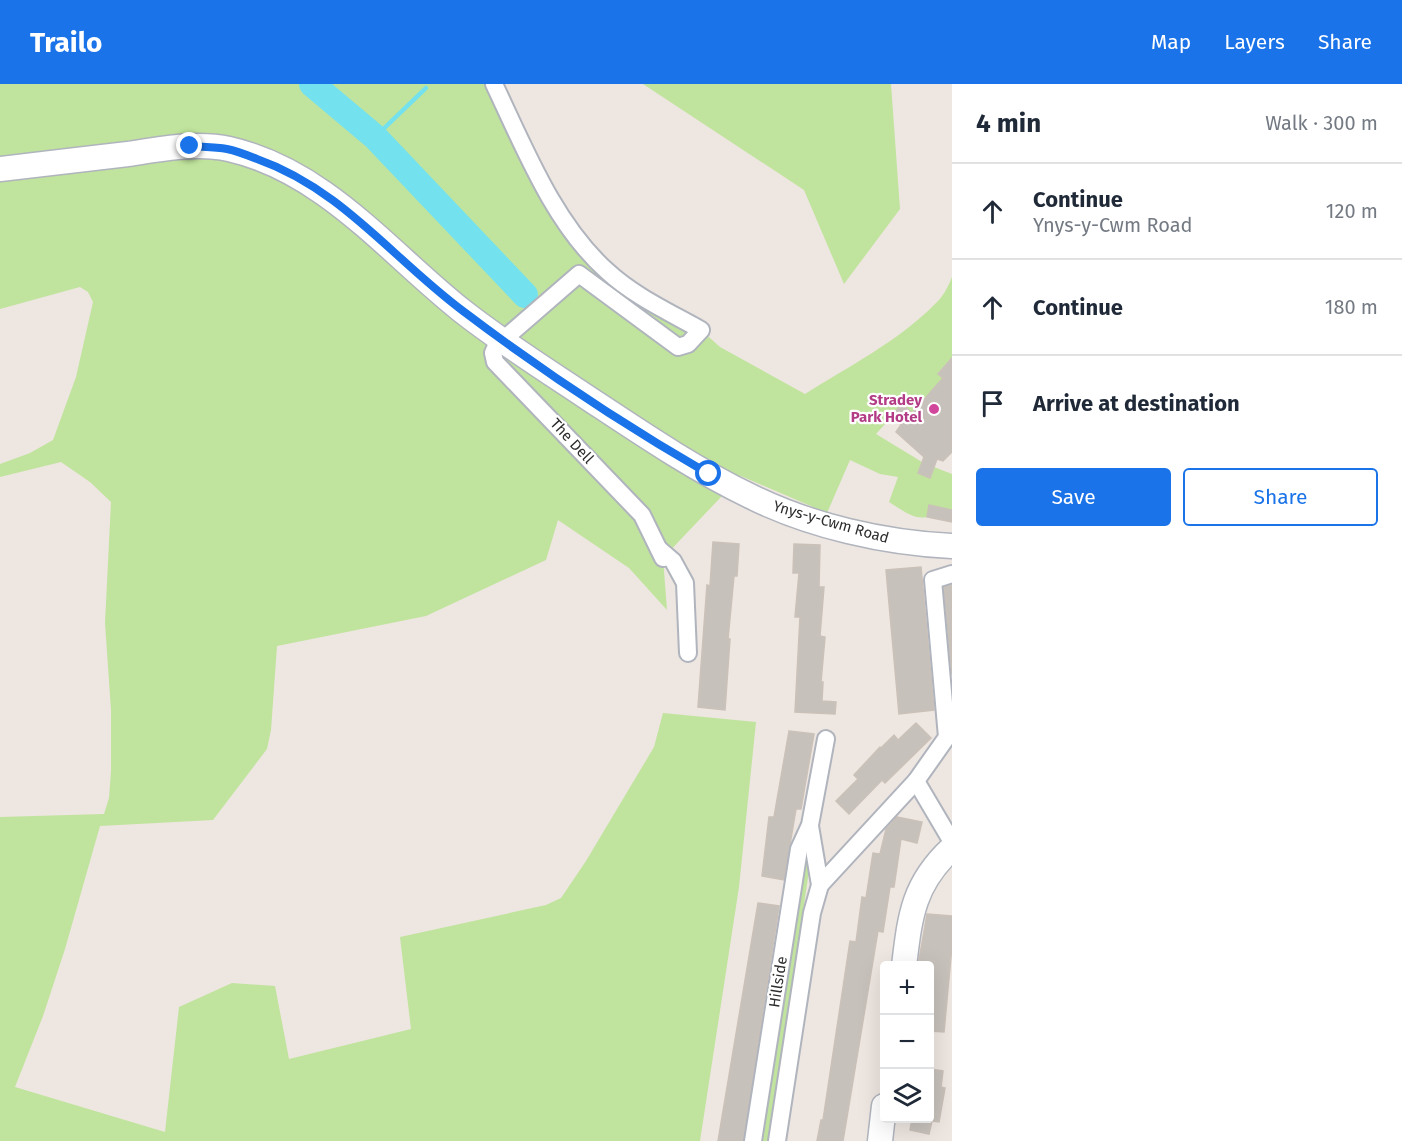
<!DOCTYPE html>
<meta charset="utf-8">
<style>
:root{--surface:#fff;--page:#f6f6f7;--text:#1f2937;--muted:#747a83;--line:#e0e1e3;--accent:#1a73e8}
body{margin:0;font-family:"Fira Sans",sans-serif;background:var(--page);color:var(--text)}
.controls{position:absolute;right:18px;bottom:18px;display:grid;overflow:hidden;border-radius:6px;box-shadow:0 6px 24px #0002}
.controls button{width:54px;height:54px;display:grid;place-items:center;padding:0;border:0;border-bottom:2px solid var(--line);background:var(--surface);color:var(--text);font:30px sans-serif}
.stop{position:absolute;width:18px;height:18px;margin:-14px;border:4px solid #1a73e8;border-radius:50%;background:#fff}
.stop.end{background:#1a73e8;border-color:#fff;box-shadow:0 2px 6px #0008}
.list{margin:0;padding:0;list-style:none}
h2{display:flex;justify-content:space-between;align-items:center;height:78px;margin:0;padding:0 24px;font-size:26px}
h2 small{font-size:20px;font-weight:400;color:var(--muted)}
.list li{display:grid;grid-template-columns:39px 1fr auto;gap:18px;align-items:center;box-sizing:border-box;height:96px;padding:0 24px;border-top:2px solid var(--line)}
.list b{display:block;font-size:22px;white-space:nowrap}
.list p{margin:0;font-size:20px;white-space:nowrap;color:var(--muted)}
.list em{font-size:20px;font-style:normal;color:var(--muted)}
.actions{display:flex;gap:12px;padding:18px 24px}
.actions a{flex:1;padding:14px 0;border:2px solid var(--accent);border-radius:6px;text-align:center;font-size:21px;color:var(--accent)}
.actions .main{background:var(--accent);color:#fff}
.icon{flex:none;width:33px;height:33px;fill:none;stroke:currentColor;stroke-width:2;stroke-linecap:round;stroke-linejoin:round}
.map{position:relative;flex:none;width:952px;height:1057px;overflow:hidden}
header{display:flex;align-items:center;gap:36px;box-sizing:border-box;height:84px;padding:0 30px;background:var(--accent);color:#fff}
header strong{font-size:28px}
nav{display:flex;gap:33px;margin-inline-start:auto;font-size:21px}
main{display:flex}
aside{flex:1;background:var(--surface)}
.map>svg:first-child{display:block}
.green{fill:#c0e49d}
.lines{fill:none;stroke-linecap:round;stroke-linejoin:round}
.stream{stroke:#74e1ef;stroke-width:4.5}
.river{stroke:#74e1ef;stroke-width:26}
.building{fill:#c7c1bb;stroke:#cac1b9;stroke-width:1.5}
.street-casing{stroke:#b0b4bd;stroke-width:20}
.secondary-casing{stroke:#b0b4bd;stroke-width:27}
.street{stroke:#fff;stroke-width:16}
.secondary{stroke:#fff;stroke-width:24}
.route{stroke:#1a73e8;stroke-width:8}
.hotel-dot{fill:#d1479c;stroke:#fff;stroke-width:2}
.labels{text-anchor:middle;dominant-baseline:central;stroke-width:4.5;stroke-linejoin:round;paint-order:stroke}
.hotel-label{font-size:15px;font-weight:bold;fill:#b23c85;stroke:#fff;text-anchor:end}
.street-label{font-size:15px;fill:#2d2d2d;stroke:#fff}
</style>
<header>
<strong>Trailo</strong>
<nav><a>Map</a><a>Layers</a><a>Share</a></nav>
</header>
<main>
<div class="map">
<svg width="952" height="1057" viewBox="0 0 952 1057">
<rect width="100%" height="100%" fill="#eee6e0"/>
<!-- green -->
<g class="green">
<path d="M 0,0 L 494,0 L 593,174 L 701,246 L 720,263 L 805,310 C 848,283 900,256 935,220 C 943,213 948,203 952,193 L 952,280 L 948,278 L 938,289 L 943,294 L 912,329 L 902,321 L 876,350 L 922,378 L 918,389 L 930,393 L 934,383 L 952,390 L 952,426 L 930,421 L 927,433 C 913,436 901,425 889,418 L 898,393 L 880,390 L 850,376 L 827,429 L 741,392 L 663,474 L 667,526 L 629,484 L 558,436 L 546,476 L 426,532 L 277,562 L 271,646 L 267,665 L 213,736 L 100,742 L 65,865 L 43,932 L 15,1003 L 165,1048 L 179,923 L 232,899 L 275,902 L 289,975 L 411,945 L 400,853 L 546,821 L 561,814 L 586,777 L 654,663 L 663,629 L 756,638 L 739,803 L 700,1057 L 0,1057 L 0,733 L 104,730 L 109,714 L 111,687 L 111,626 L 105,539 L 111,418 L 90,398 L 61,378 L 0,393 L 0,380 L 30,369 L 53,356 L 76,293 L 93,218 L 88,208 L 80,203 L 0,225 L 0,85 L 257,63 L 0,76 Z"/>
<polygon points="643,0 891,0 900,125 844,200 804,106"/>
<polygon points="805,761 809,787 769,1057 758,1057"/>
</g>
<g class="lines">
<!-- stream -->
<polyline class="stream" points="375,53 426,4"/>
<!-- river -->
<polyline class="river" points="312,0 375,53 525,211"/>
</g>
<!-- building -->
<g class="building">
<polygon points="952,274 952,368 943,377 937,375 930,394 918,389 924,373 896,348 901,341 891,332 902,320 912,329 943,294 938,290"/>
<polygon points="929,421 952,426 952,438 927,433"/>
<polygon points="713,458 739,460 737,492 734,492 728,555 730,555 725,626 698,623 707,501 710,502"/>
<polygon points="794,460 820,461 819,503 824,503 820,552 825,553 821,598 823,598 822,617 836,618 835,630 795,628 800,533 795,533 799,489 793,489"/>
<polygon points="921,483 934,626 899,630 886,486"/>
<polygon points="952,501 952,591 944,503"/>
<polygon points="916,639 931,654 885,699 882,696 849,730 836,717 858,695 854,691 880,663 881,664 894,651 898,656"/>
<polygon points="789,647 814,650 801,725 796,725 784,796 762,792 769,733 774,733"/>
<polygon points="897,733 922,738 917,759 901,755 894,803 890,803 883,848 878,847 843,1057 817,1057 821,1036 823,1036 850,857 856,858 862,813 866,814 873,769 880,770 886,745"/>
<polygon points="758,819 779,822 743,1057 718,1057"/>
<polygon points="927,830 952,832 952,862 944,948 930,947 930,882 918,882"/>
<polygon points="930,985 943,987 941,1003 945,1004 939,1038 932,1037 929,1050 910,1046 912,1035 930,1035"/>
</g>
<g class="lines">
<!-- street casing -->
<g class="street-casing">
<g id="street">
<path d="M 494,0 C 524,63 554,140 607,187 C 634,212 669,228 701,246 L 688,260 L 678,263 L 579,190 L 496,262 L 493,269 L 495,278 L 642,431 L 663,474"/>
<polyline points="659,465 673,477 685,499 688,569"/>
<polyline points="916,697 952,758"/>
<polyline points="820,801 916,697 947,653 933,496 952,490"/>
<polyline points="753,1057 799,765 810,741 826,655"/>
<polyline points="777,1057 812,829 820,801 810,742"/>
</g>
</g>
<!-- secondary casing -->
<g class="secondary-casing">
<g id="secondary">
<path d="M 0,85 C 43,80 85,75 128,70 C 161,65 196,58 229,65 C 325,87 388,168 461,226 C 500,257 543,284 585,312 C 638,347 692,384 750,412 C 810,442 885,459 952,462"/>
<path d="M 904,882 C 910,832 913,800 952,764"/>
<polyline points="880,1057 884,1022"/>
</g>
</g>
<!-- street -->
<use href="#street" class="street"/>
<!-- secondary -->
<use href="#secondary" class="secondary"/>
</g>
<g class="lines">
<!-- route -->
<path class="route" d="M 190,62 C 202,63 215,63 227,65 C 237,67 247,71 257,75 C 342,105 393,175 463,227 C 541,286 624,341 709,390"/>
</g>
<!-- markers -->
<circle class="hotel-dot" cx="934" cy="325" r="6"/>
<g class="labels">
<!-- hotel labels -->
<g class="hotel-label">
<text x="922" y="316">Stradey<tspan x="922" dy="17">Park Hotel</tspan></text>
</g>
<!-- street labels -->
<g class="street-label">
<text transform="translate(572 357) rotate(47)">The Dell</text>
<text transform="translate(831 438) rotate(16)">Ynys-y-Cwm Road</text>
<text transform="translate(778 898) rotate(-81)">Hillside</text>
</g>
</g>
</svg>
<div class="controls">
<button>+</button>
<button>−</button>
<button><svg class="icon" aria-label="layers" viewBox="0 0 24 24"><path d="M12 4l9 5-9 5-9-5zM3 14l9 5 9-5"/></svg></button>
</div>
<div class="stop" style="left:709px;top:390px"></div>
<div class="stop end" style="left:190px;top:62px"></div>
</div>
<aside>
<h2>4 min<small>Walk · 300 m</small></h2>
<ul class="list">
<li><svg class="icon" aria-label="ahead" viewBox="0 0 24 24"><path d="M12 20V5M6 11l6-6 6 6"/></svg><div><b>Continue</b><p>Ynys-y-Cwm Road</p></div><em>120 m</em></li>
<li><svg class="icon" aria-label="ahead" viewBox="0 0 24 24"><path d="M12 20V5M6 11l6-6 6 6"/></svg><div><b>Continue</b></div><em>180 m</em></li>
<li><svg class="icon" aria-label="arrive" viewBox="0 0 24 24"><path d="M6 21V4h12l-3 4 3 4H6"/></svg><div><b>Arrive at destination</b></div></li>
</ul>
<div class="actions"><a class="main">Save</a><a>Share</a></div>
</aside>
</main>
